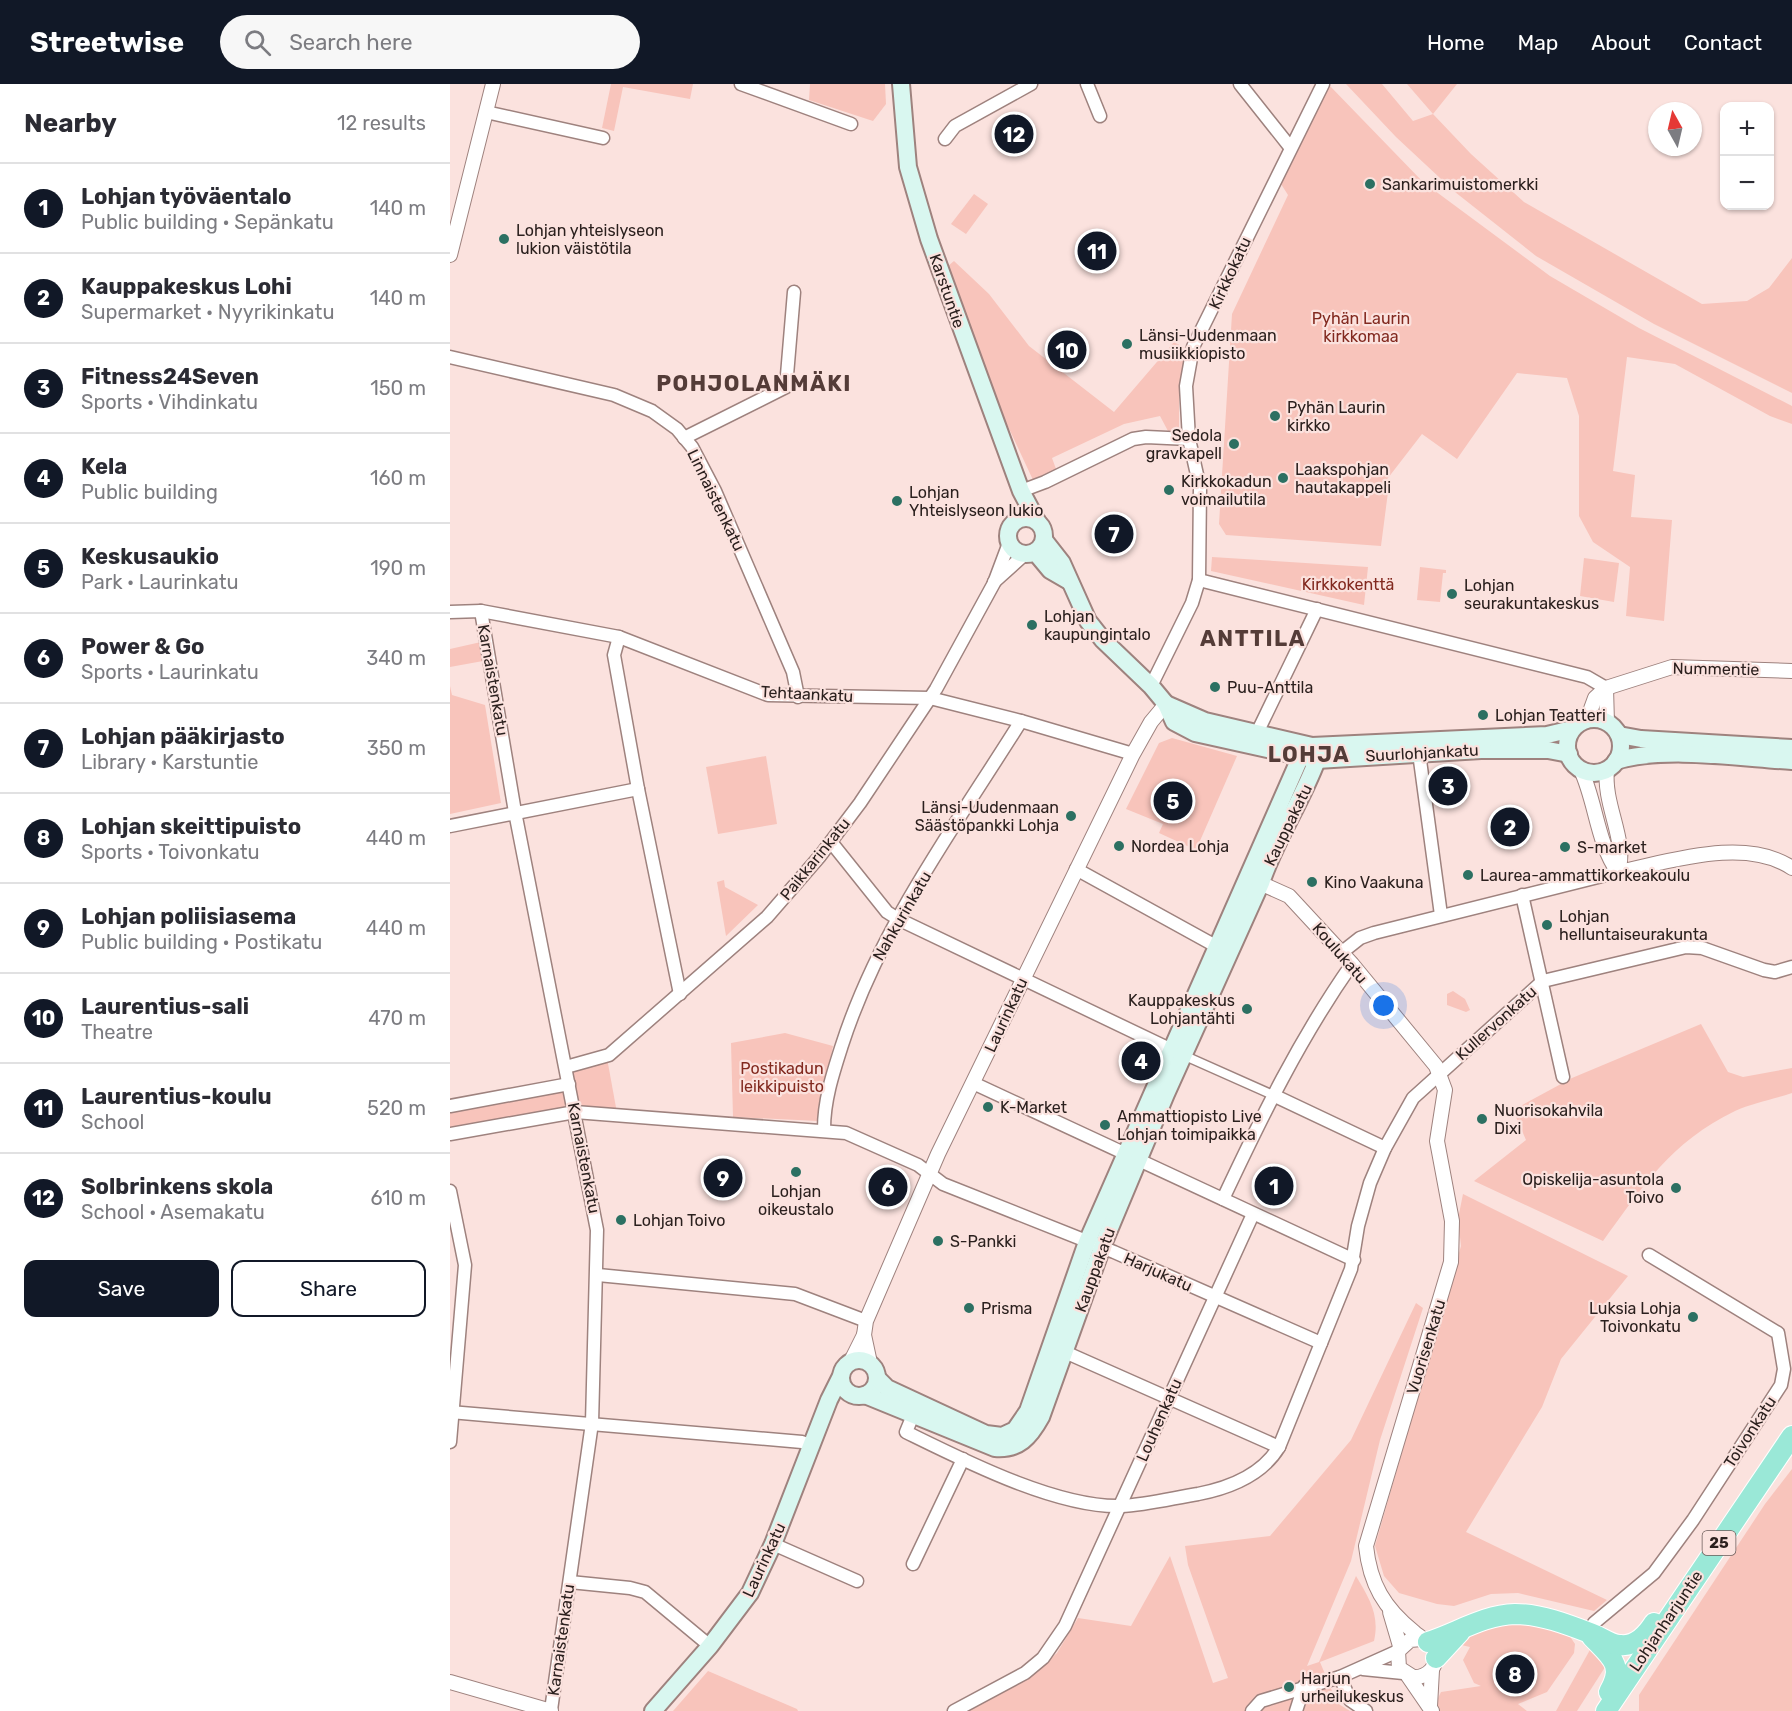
<!DOCTYPE html>
<meta charset="utf-8">
<style>
:root{--surface:#fff;--page:#f7f7f7;--text:#2b2b33;--muted:#7c7c81;--line:#e1e1e2;--accent:#111827}
body{margin:0;font-family:Rubik,sans-serif;background:var(--page);color:var(--text)}
.controls{position:absolute;right:18px;top:18px;display:grid;overflow:hidden;border-radius:12px;box-shadow:0 2px 4px #0004}
.controls button{width:54px;height:54px;display:grid;place-items:center;padding:0;border:0;border-bottom:2px solid var(--line);background:var(--surface);color:var(--text);font:30px sans-serif}
.compass{position:absolute;left:1198px;top:18px;width:54px;height:54px;border-radius:50%;background:var(--surface);box-shadow:0 2px 4px #0004;rotate:352deg}
.you{position:absolute;left:934px;top:922px;width:21px;height:21px;margin:-15px;border:4px solid #fff;border-radius:50%;background:#1a73e8;box-shadow:0 0 0 9px #1a73e833}
.badge{display:grid;place-items:center;width:39px;height:39px;border-radius:50%;background:var(--accent);color:#fff;font-size:20px;font-weight:700}
.pin{position:absolute;translate:-50% -50%;border:3px solid #fff;box-shadow:0 2px 6px #0006}
.list{margin:0;padding:0;list-style:none}
h2{display:flex;justify-content:space-between;align-items:center;height:78px;margin:0;padding:0 24px;font-size:26px}
h2 small{font-size:20px;font-weight:400;color:var(--muted)}
.list li{display:grid;grid-template-columns:39px 1fr auto;gap:18px;align-items:center;box-sizing:border-box;height:90px;padding:0 24px;border-top:2px solid var(--line)}
.list b{display:block;font-size:22px;white-space:nowrap}
.list p{margin:0;font-size:20px;white-space:nowrap;color:var(--muted)}
.list em{font-size:20px;font-style:normal;color:var(--muted)}
.actions{display:flex;gap:12px;padding:18px 24px}
.actions a{flex:1;padding:14px 0;border:2px solid var(--accent);border-radius:12px;text-align:center;font-size:21px;color:var(--accent)}
.actions .main{background:var(--accent);color:#fff}
.icon{flex:none;width:33px;height:33px;fill:none;stroke:currentColor;stroke-width:2;stroke-linecap:round;stroke-linejoin:round}
.map{position:relative;flex:none;width:1342px;height:1627px;overflow:hidden}
header{display:flex;align-items:center;gap:36px;box-sizing:border-box;height:84px;padding:0 30px;background:var(--accent);color:#fff}
header strong{font-size:28px}
nav{display:flex;gap:33px;margin-inline-start:auto;font-size:21px}
.search{width:420px;height:54px;background:var(--page);display:flex;align-items:center;gap:15px;box-sizing:border-box;padding:0 21px;border-radius:33px;color:var(--muted);font-size:22px}
main{display:flex}
aside{flex:1;background:var(--surface)}
.map>svg:first-child{display:block}
.green{fill:#f8c4bb}
.lines{fill:none;stroke-linecap:round;stroke-linejoin:round}
.pedestrian-casing{stroke:#9e827e;stroke-width:11}
.minor-casing{stroke:#9e827e;stroke-width:15}
.tertiary-casing{stroke:#9e827e;stroke-width:16}
.secondary-casing{stroke:#9e827e;stroke-width:20}
.trunk-casing{stroke:#fff;stroke-width:22}
.pedestrian{stroke:#fff;stroke-width:8}
.minor{stroke:#fff;stroke-width:12}
.tertiary{stroke:#fff;stroke-width:14}
.secondary{stroke:#d9f7f0;stroke-width:16}
.trunk{stroke:#9ae8d7;stroke-width:20}
.poi-dot{fill:#2c7062;stroke:#fbe2de;stroke-width:2}
.labels{text-anchor:middle;dominant-baseline:central;stroke-width:4.5;stroke-linejoin:round;paint-order:stroke}
.shield{fill:#fbe2de;stroke:#695a58;stroke-width:1.5}
.shield-label{font-size:15px;font-weight:bold;fill:#2b201e}
.poi-label{font-size:16px;fill:#2b201e;stroke:#fbe2de;text-anchor:start}
.street-label{font-size:16px;fill:#2b201e;stroke:#fbe2de}
.park-label{font-size:16px;fill:#82291f;stroke:#fbe2de}
.district-label{font-size:22px;font-weight:bold;letter-spacing:1.5px;fill:#543c38;stroke:#fbe2de}
</style>
<header>
<strong>Streetwise</strong>
<div class="search"><svg class="icon" aria-label="search" viewBox="0 0 24 24"><circle cx="10" cy="10" r="6"/><path d="M15 15l6 6"/></svg>Search here</div>
<nav><a>Home</a><a>Map</a><a>About</a><a>Contact</a></nav>
</header>
<main>
<aside>
<h2>Nearby<small>12 results</small></h2>
<ul class="list">
<li><span class="badge">1</span><div><b>Lohjan työväentalo</b><p>Public building · Sepänkatu</p></div><em>140 m</em></li>
<li><span class="badge">2</span><div><b>Kauppakeskus Lohi</b><p>Supermarket · Nyyrikinkatu</p></div><em>140 m</em></li>
<li><span class="badge">3</span><div><b>Fitness24Seven</b><p>Sports · Vihdinkatu</p></div><em>150 m</em></li>
<li><span class="badge">4</span><div><b>Kela</b><p>Public building</p></div><em>160 m</em></li>
<li><span class="badge">5</span><div><b>Keskusaukio</b><p>Park · Laurinkatu</p></div><em>190 m</em></li>
<li><span class="badge">6</span><div><b>Power &amp; Go</b><p>Sports · Laurinkatu</p></div><em>340 m</em></li>
<li><span class="badge">7</span><div><b>Lohjan pääkirjasto</b><p>Library · Karstuntie</p></div><em>350 m</em></li>
<li><span class="badge">8</span><div><b>Lohjan skeittipuisto</b><p>Sports · Toivonkatu</p></div><em>440 m</em></li>
<li><span class="badge">9</span><div><b>Lohjan poliisiasema</b><p>Public building · Postikatu</p></div><em>440 m</em></li>
<li><span class="badge">10</span><div><b>Laurentius-sali</b><p>Theatre</p></div><em>470 m</em></li>
<li><span class="badge">11</span><div><b>Laurentius-koulu</b><p>School</p></div><em>520 m</em></li>
<li><span class="badge">12</span><div><b>Solbrinkens skola</b><p>School · Asemakatu</p></div><em>610 m</em></li>
</ul>
<div class="actions"><a class="main">Save</a><a>Share</a></div>
</aside>
<div class="map">
<svg width="1342" height="1627" viewBox="0 0 1342 1627">
<rect width="100%" height="100%" fill="#fbe2de"/>
<!-- green -->
<g class="green">
<polygon points="161,0 243,0 240,15 173,3 164,47 152,44"/>
<polygon points="360,0 435,0 436,20 423,37 359,16"/>
<polygon points="896,0 932,0 963,37 983,30 957,0 1007,0 983,30 1021,70 1074,118 1252,220 1297,217 1319,204 1342,174 1342,309 1204,240 1086,172 1005,108 946,53"/>
<polygon points="879,1 973,98 1100,192 1189,244 1342,322 1342,340 1320,332 1225,280 1177,273 1163,387 1185,391 1181,433 1222,436 1214,537 1176,532 1180,483 1143,458 1129,432 1129,332 1117,294 1067,289 1007,375 972,350 931,403 938,408 931,462 776,451 769,440 782,230 838,111 831,100"/>
<polygon points="524,110 538,120 516,150 501,140"/>
<polygon points="504,177 539,210 579,262 664,328 724,258 737,265 729,306 729,348 718,347 710,332 674,340 602,374 606,385 583,396 555,336 498,182"/>
<polygon points="762,473 918,483 914,521 761,487"/>
<polygon points="1134,474 1169,479 1164,518 1130,512"/>
<polygon points="970,483 996,486 996,489 993,489 990,518 967,516"/>
<polygon points="31,558 33,577 0,583 0,565"/>
<polygon points="0,602 2,611 35,621 51,719 0,730"/>
<polygon points="722,654 787,672 746,766 709,749 713,740 676,725 709,659"/>
<polygon points="316,672 327,740 268,750 256,683"/>
<polygon points="274,796 275,803 308,821 276,852 267,798"/>
<polygon points="1003,907 1015,915 1020,926 1016,928 997,921 997,910"/>
<path d="M 1251,940 L 1278,988 L 1293,993 L 1342,984 L 1342,1009 C 1324,1015 1302,1019 1285,1027 C 1221,1058 1193,1102 1153,1157 L 1024,1097 L 1076,1056 L 1063,1026 L 1122,994 Z"/>
<polygon points="335,949 383,962 368,1037 283,1033 281,959"/>
<polygon points="157,974 167,1029 127,1025 119,985"/>
<polygon points="116,1003 120,1024 0,1047 0,1025"/>
<polygon points="1013,1110 1178,1192 1111,1275 1092,1323 1016,1448 1157,1516 1144,1527 1068,1509 1041,1510 1004,1522 987,1520 949,1509 934,1492 925,1462 1011,1162 1008,1135"/>
<path d="M 966,1219 L 973,1224 L 930,1356 L 901,1477 L 857,1582 L 869,1578 L 906,1492 C 919,1514 930,1531 924,1557 L 870,1578 L 887,1619 L 900,1627 L 516,1627 L 587,1587 L 607,1569 L 628,1534 L 681,1542 L 720,1472 L 763,1599 L 778,1594 L 738,1481 L 735,1462 L 820,1452 L 901,1356 Z"/>
<polygon points="1342,1385 1342,1627 1189,1627 1189,1611 1315,1420"/>
<path d="M 1077,1537 L 1119,1551 L 1125,1560 L 1124,1569 L 1097,1608 L 1068,1620 L 1077,1627 L 990,1627 L 986,1618 L 991,1608 L 1031,1602 L 1024,1599 L 1013,1576 L 1020,1563 L 1007,1560 C 1025,1540 1051,1538 1077,1537 Z"/>
<polygon points="1141,1564 1157,1580 1127,1627 1106,1627"/>
<polygon points="258,1587 347,1625 348,1627 223,1627"/>
</g>
<g class="lines">
<!-- pedestrian casing -->
<g class="pedestrian-casing">
<polyline id="pedestrian" points="733,971 823,1011"/>
</g>
<!-- minor casing -->
<g class="minor-casing">
<g id="minor">
<polyline points="291,0 401,40"/>
<polyline points="637,0 650,32"/>
<polyline points="790,0 840,63"/>
<polyline points="36,28 153,54"/>
<polyline points="495,55 505,42 581,0"/>
<polyline points="0,273 164,311 202,327 227,345 242,363 265,407 343,588 348,613"/>
<polyline points="234,354 336,303 344,208"/>
<polyline points="571,407 595,398 683,355 696,353 739,355"/>
<polyline points="749,496 1137,593 1156,604"/>
<polyline points="544,498 575,470"/>
<polyline points="31,527 65,728 147,1146 142,1339 101,1626"/>
<polyline points="0,528 31,527 169,553 318,611 480,614 571,637 683,670"/>
<polyline points="169,553 164,571 188,705 230,910"/>
<polyline points="701,602 742,519 749,496 750,404 739,355 736,302 743,263 873,0"/>
<polyline points="807,649 867,525"/>
<polyline points="969,669 991,831"/>
<polyline points="0,742 188,705"/>
<polyline points="381,758 437,828 448,835 728,969"/>
<polyline points="626,785 773,866"/>
<polyline points="1072,811 1113,993"/>
<polyline points="891,869 910,854 924,849 1168,788"/>
<polyline points="116,983 159,971 317,833 370,772 410,719 486,605 544,499 559,459"/>
<polyline points="523,999 904,1176"/>
<polyline points="823,1011 935,1064"/>
<polyline points="0,1022 119,1000"/>
<path d="M 374,1045 C 374,1016 383,989 392,961 C 430,843 506,741 571,637"/>
<polyline points="0,1050 125,1028 396,1049 468,1081 493,1100 664,1168 871,1259"/>
<polyline points="0,1107 15,1181 0,1358"/>
<path d="M 773,1115 C 811,1034 850,954 902,880"/>
<polyline points="148,1191 345,1210 416,1237"/>
<polyline points="608,1265 829,1363"/>
<polyline points="0,1328 352,1358 362,1362"/>
<path d="M 463,1331 L 456,1348 C 513,1376 607,1424 671,1422 C 697,1421 723,1414 748,1410 C 779,1404 812,1391 829,1363 L 901,1185 L 908,1142 L 920,1099 L 935,1064 L 963,1014 L 1093,897 L 1236,863 L 1252,864 L 1314,886 L 1325,888 L 1342,883"/>
<polyline points="323,1460 407,1497"/>
<polyline points="463,1480 513,1375"/>
<polyline points="120,1498 180,1504 195,1508 260,1562"/>
<polyline points="1138,1549 1144,1539 1204,1489 1243,1436 1331,1301 1334,1285 1328,1249 1199,1171"/>
<polyline points="913,1585 953,1589"/>
<polyline points="890,1593 900,1616 916,1627"/>
<polyline points="504,1627 575,1589 593,1574 615,1542 803,1130"/>
<polyline points="802,1627 811,1617 890,1593 948,1567"/>
<polyline points="846,1627 854,1602"/>
</g>
</g>
<!-- tertiary casing -->
<g class="tertiary-casing">
<g id="tertiary">
<polyline points="0,171 43,0"/>
<polyline points="1156,604 1157,639"/>
<polyline points="1137,636 1145,614 1156,604 1222,583 1342,587"/>
<path d="M 1131,686 C 1146,718 1147,759 1168,788"/>
<path d="M 1157,686 C 1153,721 1178,757 1168,788"/>
<path d="M 1168,788 C 1219,778 1295,752 1342,784"/>
<path d="M 801,795 L 839,812 L 902,880 L 986,982 L 995,1006 L 987,1057 L 1002,1137 L 1001,1178 L 916,1462 C 920,1500 934,1524 964,1548 C 970,1554 981,1558 984,1567 C 990,1582 977,1594 963,1593 L 949,1584 L 948,1567 L 960,1556 L 972,1555"/>
<polyline points="401,1277 414,1251"/>
<polyline points="420,1279 414,1251 416,1237 488,1070 683,670 701,638 716,620"/>
<polyline points="940,1528 950,1562"/>
<polyline points="958,1592 982,1627"/>
<polyline points="0,1598 101,1627"/>
<polyline points="980,1622 982,1586"/>
</g>
</g>
<!-- secondary casing -->
<g class="secondary-casing">
<g id="secondary">
<polyline points="451,0 458,83 479,155 571,407 587,437"/>
<circle cx="576" cy="452" r="18"/>
<polyline points="594,456 612,479 638,537 653,556 701,602 716,620 724,638 745,649 867,676 1031,666 1098,666 1119,670"/>
<polyline points="585,468 600,486 619,497"/>
<polyline points="716,620 755,637 862,662 1097,651 1122,645"/>
<circle cx="1144" cy="662" r="27"/>
<polyline points="1169,651 1191,655 1342,664"/>
<path d="M 1166,677 C 1214,662 1291,674 1342,677"/>
<circle cx="409" cy="1294" r="18"/>
<polyline points="427,1294 437,1304 536,1350 552,1352 565,1346 578,1327 637,1158 850,674 862,662"/>
<path d="M 415,1311 L 545,1364 C 569,1366 580,1353 591,1333 L 652,1163 L 716,1010 L 811,799 C 825,756 851,719 867,676 L 862,662"/>
<polyline points="203,1627 260,1562 300,1509 323,1460 379,1316 390,1294"/>
</g>
</g>
<!-- trunk casing -->
<g class="trunk-casing">
<g id="trunk">
<path d="M 1142,1553 C 1161,1573 1175,1581 1159,1608"/>
<path d="M 978,1558 C 1007,1549 1033,1531 1065,1530 C 1092,1530 1119,1541 1145,1551 C 1152,1554 1162,1561 1170,1561 C 1185,1563 1197,1550 1204,1539"/>
<polyline points="986,1574 1010,1548"/>
<polyline points="1156,1627 1342,1352"/>
</g>
</g>
<!-- pedestrian -->
<use href="#pedestrian" class="pedestrian"/>
<!-- minor -->
<use href="#minor" class="minor"/>
<!-- tertiary -->
<use href="#tertiary" class="tertiary"/>
<!-- secondary -->
<use href="#secondary" class="secondary"/>
<!-- trunk -->
<use href="#trunk" class="trunk"/>
</g>
<!-- markers -->
<g class="poi-dot">
<circle cx="920" cy="100" r="6"/>
<circle cx="54" cy="155" r="6"/>
<circle cx="677" cy="260" r="6"/>
<circle cx="825" cy="332" r="6"/>
<circle cx="784" cy="360" r="6"/>
<circle cx="833" cy="394" r="6"/>
<circle cx="719" cy="406" r="6"/>
<circle cx="447" cy="417" r="6"/>
<circle cx="1002" cy="510" r="6"/>
<circle cx="582" cy="541" r="6"/>
<circle cx="765" cy="603" r="6"/>
<circle cx="1033" cy="631" r="6"/>
<circle cx="621" cy="732" r="6"/>
<circle cx="669" cy="762" r="6"/>
<circle cx="1115" cy="763" r="6"/>
<circle cx="1018" cy="791" r="6"/>
<circle cx="862" cy="798" r="6"/>
<circle cx="1097" cy="841" r="6"/>
<circle cx="797" cy="925" r="6"/>
<circle cx="538" cy="1023" r="6"/>
<circle cx="1032" cy="1035" r="6"/>
<circle cx="655" cy="1041" r="6"/>
<circle cx="346" cy="1088" r="6"/>
<circle cx="1226" cy="1104" r="6"/>
<circle cx="171" cy="1136" r="6"/>
<circle cx="488" cy="1157" r="6"/>
<circle cx="519" cy="1224" r="6"/>
<circle cx="1243" cy="1233" r="6"/>
<circle cx="839" cy="1603" r="6"/>
</g>
<g class="labels">
<!-- shield labels -->
<rect class="shield" x="1252.5" y="1447" width="33" height="24" rx="4.5"/>
<g class="shield-label">
<text x="1269" y="1459">25</text>
</g>
<!-- poi labels -->
<g class="poi-label">
<text x="932" y="100">Sankarimuistomerkki</text>
<text x="66" y="146">Lohjan yhteislyseon<tspan x="66" dy="18">lukion väistötila</tspan></text>
<text x="689" y="251">Länsi-Uudenmaan<tspan x="689" dy="18">musiikkiopisto</tspan></text>
<text x="837" y="323">Pyhän Laurin<tspan x="837" dy="18">kirkko</tspan></text>
<text x="772" y="351" text-anchor="end">Sedola<tspan x="772" dy="18">gravkapell</tspan></text>
<text x="845" y="385">Laakspohjan<tspan x="845" dy="18">hautakappeli</tspan></text>
<text x="731" y="397">Kirkkokadun<tspan x="731" dy="18">voimailutila</tspan></text>
<text x="459" y="408">Lohjan<tspan x="459" dy="18">Yhteislyseon lukio</tspan></text>
<text x="1014" y="501">Lohjan<tspan x="1014" dy="18">seurakuntakeskus</tspan></text>
<text x="594" y="532">Lohjan<tspan x="594" dy="18">kaupungintalo</tspan></text>
<text x="777" y="603">Puu-Anttila</text>
<text x="1045" y="631">Lohjan Teatteri</text>
<text x="609" y="723" text-anchor="end">Länsi-Uudenmaan<tspan x="609" dy="18">Säästöpankki Lohja</tspan></text>
<text x="681" y="762">Nordea Lohja</text>
<text x="1127" y="763">S-market</text>
<text x="1030" y="791">Laurea-ammattikorkeakoulu</text>
<text x="874" y="798">Kino Vaakuna</text>
<text x="1109" y="832">Lohjan<tspan x="1109" dy="18">helluntaiseurakunta</tspan></text>
<text x="785" y="916" text-anchor="end">Kauppakeskus<tspan x="785" dy="18">Lohjantähti</tspan></text>
<text x="550" y="1023">K-Market</text>
<text x="1044" y="1026">Nuorisokahvila<tspan x="1044" dy="18">Dixi</tspan></text>
<text x="667" y="1032">Ammattiopisto Live<tspan x="667" dy="18">Lohjan toimipaikka</tspan></text>
<text x="1214" y="1095" text-anchor="end">Opiskelija-asuntola<tspan x="1214" dy="18">Toivo</tspan></text>
<text x="346" y="1107" text-anchor="middle">Lohjan<tspan x="346" dy="18">oikeustalo</tspan></text>
<text x="183" y="1136">Lohjan Toivo</text>
<text x="500" y="1157">S-Pankki</text>
<text x="531" y="1224">Prisma</text>
<text x="1231" y="1224" text-anchor="end">Luksia Lohja<tspan x="1231" dy="18">Toivonkatu</tspan></text>
<text x="851" y="1594">Harjun<tspan x="851" dy="18">urheilukeskus</tspan></text>
</g>
<!-- street labels -->
<g class="street-label">
<text transform="translate(780 189) rotate(-65)">Kirkkokatu</text>
<text transform="translate(497 207) rotate(71)">Karstuntie</text>
<text transform="translate(266 416) rotate(64)">Linnaistenkatu</text>
<text transform="translate(1266 585) rotate(1)">Nummentie</text>
<text transform="translate(43 596) rotate(80)">Karnaistenkatu</text>
<text transform="translate(357 610) rotate(3)">Tehtaankatu</text>
<text transform="translate(972 669) rotate(-3)">Suurlohjankatu</text>
<text transform="translate(838 741) rotate(-64)">Kauppakatu</text>
<text transform="translate(365 775) rotate(-51)">Paikkarinkatu</text>
<text transform="translate(452 832) rotate(-60)">Nahkurinkatu</text>
<text transform="translate(890 869) rotate(49)">Koulukatu</text>
<text transform="translate(556 931) rotate(-65)">Laurinkatu</text>
<text transform="translate(1046 939) rotate(-42)">Kullervonkatu</text>
<text transform="translate(134 1074) rotate(79)">Karnaistenkatu</text>
<text transform="translate(645 1186) rotate(-70)">Kauppakatu</text>
<text transform="translate(708 1188) rotate(24)">Harjukatu</text>
<text transform="translate(976 1263) rotate(-73)">Vuorisenkatu</text>
<text transform="translate(709 1336) rotate(-66)">Louhenkatu</text>
<text transform="translate(1300 1348) rotate(-57)">Toivonkatu</text>
<text transform="translate(314 1476) rotate(-65)">Laurinkatu</text>
<text transform="translate(1216 1537) rotate(-56)">Lohjanharjuntie</text>
<text transform="translate(111 1556) rotate(-82)">Karnaistenkatu</text>
</g>
<!-- park labels -->
<g class="park-label">
<text x="911" y="234">Pyhän Laurin<tspan x="911" dy="18">kirkkomaa</tspan></text>
<text x="898" y="500">Kirkkokenttä</text>
<text x="332" y="984">Postikadun<tspan x="332" dy="18">leikkipuisto</tspan></text>
</g>
<!-- district labels -->
<g class="district-label">
<text x="304" y="299">POHJOLANMÄKI</text>
<text x="803" y="554">ANTTILA</text>
<text x="859" y="670">LOHJA</text>
</g>
</g>
</svg>
<div class="controls">
<button>+</button>
<button>−</button>
</div>
<svg class="compass" viewBox="-18 -18 36 36"><path d="M0-13l5 13h-10z" fill="#e53935"/><path d="M0 13l5-13h-10z" fill="#7c7c81"/></svg>
<div class="you"></div>
<div class="pin badge" style="left:824px;top:1102px">1</div>
<div class="pin badge" style="left:1060px;top:743px">2</div>
<div class="pin badge" style="left:998px;top:702px">3</div>
<div class="pin badge" style="left:691px;top:977px">4</div>
<div class="pin badge" style="left:723px;top:717px">5</div>
<div class="pin badge" style="left:438px;top:1103px">6</div>
<div class="pin badge" style="left:664px;top:450px">7</div>
<div class="pin badge" style="left:1065px;top:1590px">8</div>
<div class="pin badge" style="left:273px;top:1094px">9</div>
<div class="pin badge" style="left:617px;top:266px">10</div>
<div class="pin badge" style="left:647px;top:167px">11</div>
<div class="pin badge" style="left:564px;top:50px">12</div>
</div>
</main>
